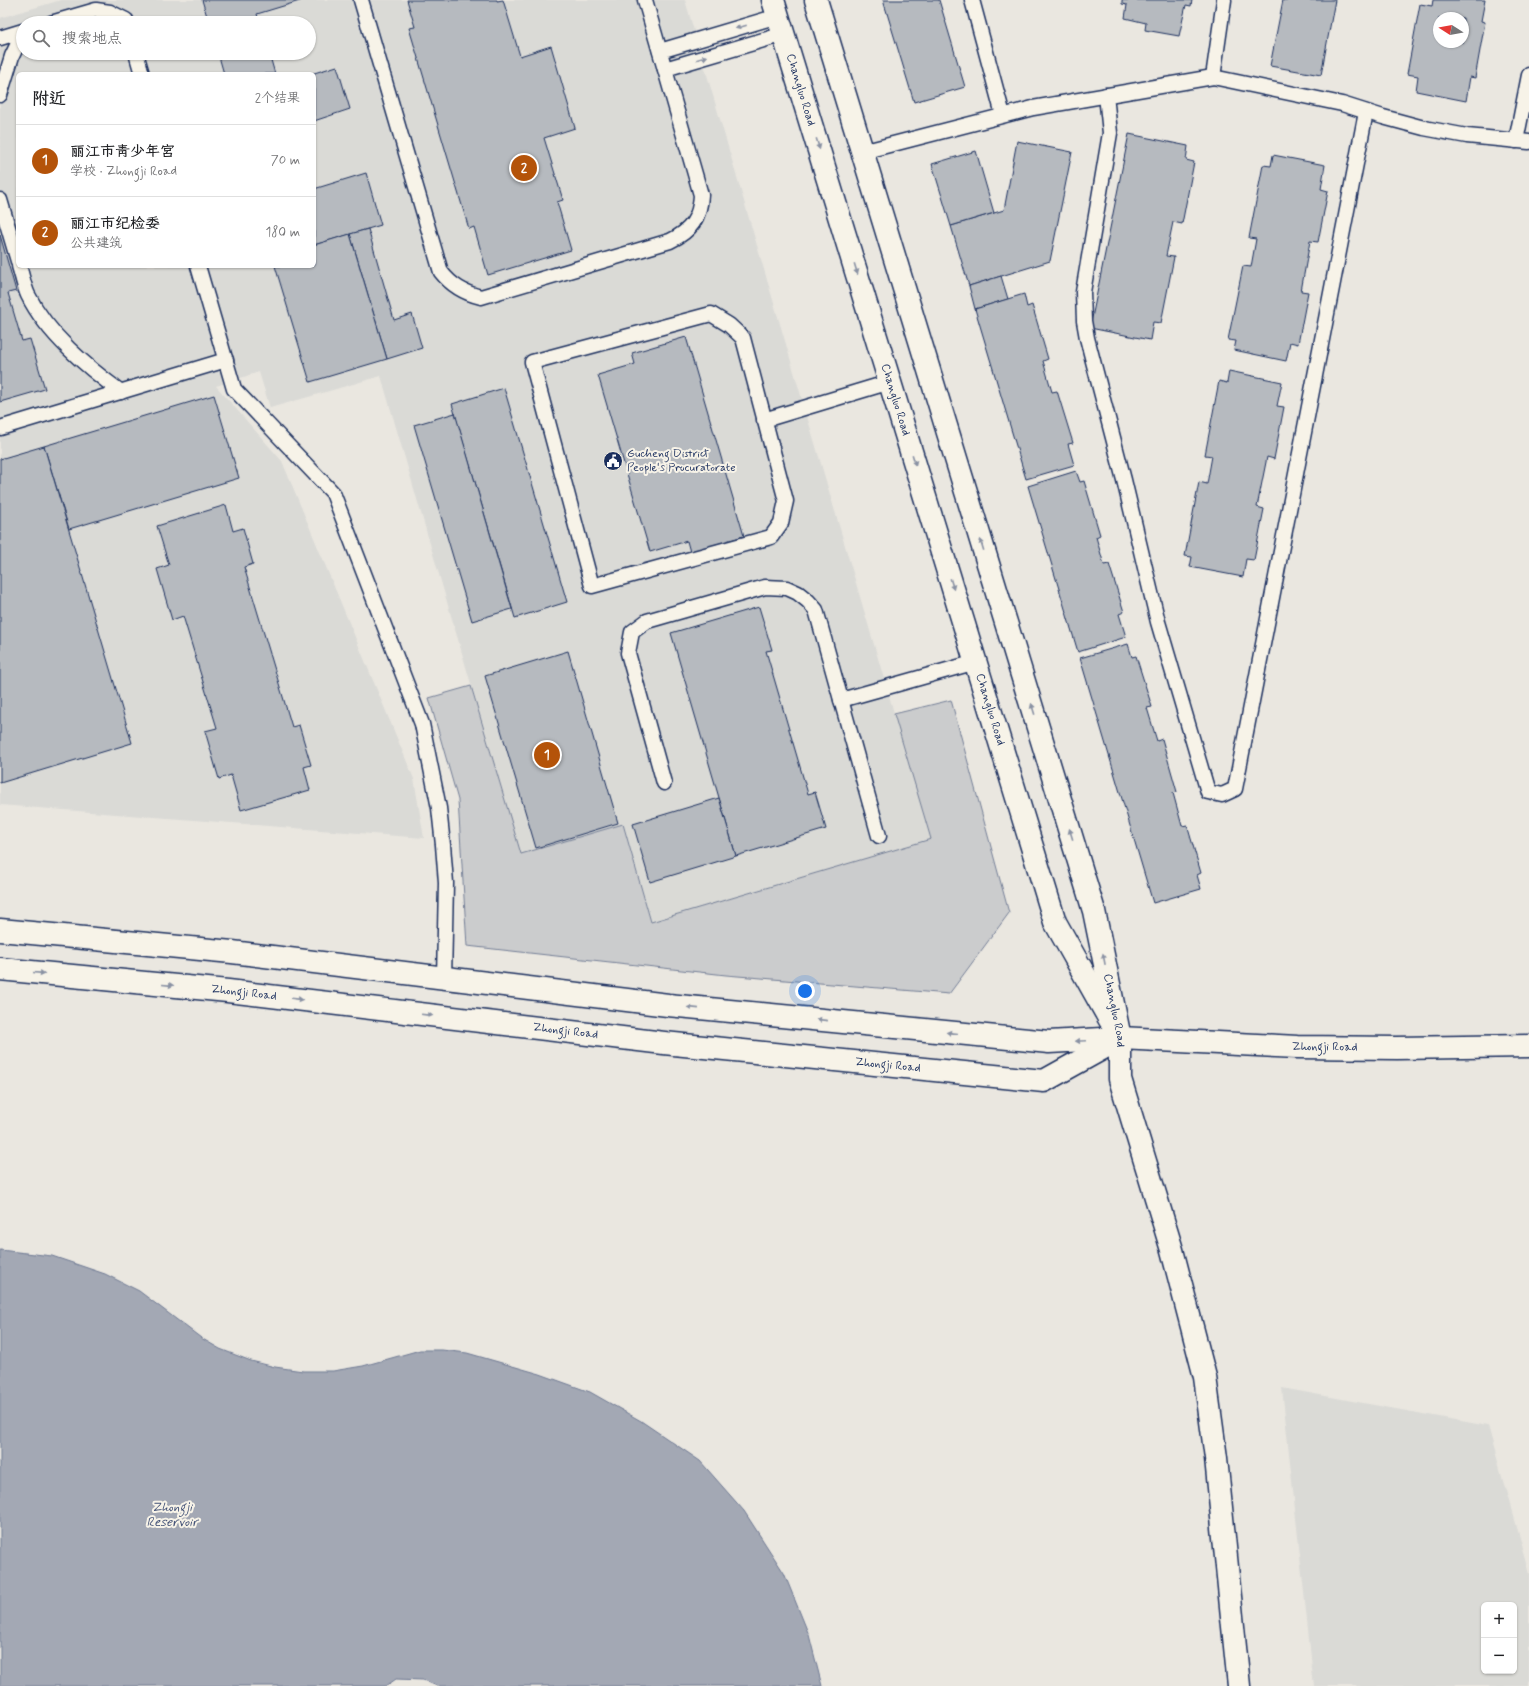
<!DOCTYPE html>
<html lang="zh">
<meta charset="utf-8">
<style>
:root{--surface:#fff;--page:#f6f6f6;--text:#202124;--muted:#757577;--line:#e0e0e0;--accent:#b45309}
body{margin:0;font-family:Mynerve,"LXGW WenKai TC",sans-serif;background:var(--page);color:var(--text)}
.controls{position:absolute;right:12px;bottom:12px;display:grid;overflow:hidden;border-radius:6px;box-shadow:0 1px 3px #0004}
.controls button{width:36px;height:36px;display:grid;place-items:center;padding:0;border:0;border-bottom:1px solid var(--line);background:var(--surface);color:var(--text);font:20px sans-serif}
.compass{position:absolute;left:1433px;top:12px;width:36px;height:36px;border-radius:50%;background:var(--surface);box-shadow:0 1px 3px #0004;rotate:281deg}
.you{position:absolute;left:805px;top:991px;width:14px;height:14px;margin:-10px;border:3px solid #fff;border-radius:50%;background:#1a73e8;box-shadow:0 0 0 6px #1a73e833}
.badge{display:grid;place-items:center;width:26px;height:26px;border-radius:50%;background:var(--accent);color:#fff;font-size:13px;font-weight:700}
.pin{position:absolute;translate:-50% -50%;border:2px solid #fff;box-shadow:0 1px 4px #0006}
.list{margin:0;padding:0;list-style:none}
h2{display:flex;justify-content:space-between;align-items:center;height:52px;margin:0;padding:0 16px;font-size:17px}
h2 small{font-size:13px;font-weight:400;color:var(--muted)}
.list li{display:grid;grid-template-columns:26px 1fr auto;gap:12px;align-items:center;box-sizing:border-box;height:72px;padding:0 16px;border-top:1px solid var(--line)}
.list b{display:block;font-size:15px;white-space:nowrap}
.list p{margin:0;font-size:13px;white-space:nowrap;color:var(--muted)}
.list em{font-size:13px;font-style:normal;color:var(--muted)}
.icon{flex:none;width:22px;height:22px;fill:none;stroke:currentColor;stroke-width:2;stroke-linecap:round;stroke-linejoin:round}
.map{position:relative;flex:none;width:1529px;height:1686px;overflow:hidden}
.search{position:absolute;background:var(--surface);box-shadow:0 1px 3px #0004;left:16px;top:16px;width:300px;height:44px;display:flex;align-items:center;gap:10px;box-sizing:border-box;padding:0 14px;border-radius:22px;color:var(--muted);font-size:15px}
.panel{position:absolute;background:var(--surface);box-shadow:0 1px 3px #0004;left:16px;top:72px;width:300px;height:196px;border-radius:6px}
.map>svg:first-child{display:block}
.built{fill:#dadad6;fill-rule:evenodd}
.green{fill:#cbcccd;stroke:#737e96}
.water{fill:#a3a8b4;stroke:#6d7892}
.building{fill:#b6babf;stroke:#1b2f5e;fill-rule:evenodd}
.lines{fill:none;stroke-linecap:round;stroke-linejoin:round}
.service-casing{stroke:#1b2f5e;stroke-width:17}
.tertiary-casing{stroke:#1b2f5e;stroke-width:25}
.service{stroke:#f7f3e8;stroke-width:14}
.tertiary{stroke:#f7f3e8;stroke-width:22}
.oneway{fill:#8991a3}
.labels{text-anchor:middle;dominant-baseline:central;stroke-width:4;stroke-linejoin:round;paint-order:stroke}
.street-label{font-size:12px;fill:#1b2f5e;stroke:#f7f3e8}
.poi-label{font-size:12px;fill:#1b2f5e;stroke:#f7f3e8;text-anchor:start}
.water-label{font-size:13px;font-style:italic;fill:#445378;stroke:#f7f3e8}
</style>
<div class="map">
<svg width="1529" height="1686" viewBox="0 0 1529 1686">
<rect width="100%" height="100%" fill="#eae7e0"/>
<filter id="ink" filterUnits="userSpaceOnUse"><feTurbulence type="fractalNoise" baseFrequency=".025" numOctaves="2"/><feDisplacementMap in="SourceGraphic" scale="8" xChannelSelector="R" yChannelSelector="G"/><feConvolveMatrix kernelMatrix="1 2 1 2 8 2 1 2 1" color-interpolation-filters="sRGB"/></filter>
<g filter="url(#ink)">
<!-- built -->
<g class="built">
<path d="M 61,0 L 685,0 L 931,839 L 651,922 L 623,824 L 521,855 L 381,376 L 270,408 L 259,372 L 216,386 L 282,461 L 414,779 L 424,838 L 0,805 L 0,18 ZM 23,23 L 309,23 L 309,53 L 23,53 ZM 18,74 L 314,74 L 314,266 L 18,266 Z"/>
<path d="M 1282,1388 L 1488,1426 L 1529,1573 L 1529,1686 L 1314,1686 ZM 1484,1605 L 1514,1605 L 1514,1671 L 1484,1671 Z"/>
</g>
<!-- green -->
<polygon class="green" points="471,686 521,854 623,824 651,922 931,839 894,714 951,700 1009,913 949,994 726,975 467,946 458,800 429,698"/>
<!-- water -->
<polygon class="water" points="0,1250 52,1256 105,1274 139,1291 201,1338 220,1349 251,1361 275,1367 303,1371 333,1371 363,1366 420,1350 442,1350 467,1353 540,1374 590,1392 641,1421 700,1461 744,1511 784,1573 809,1635 822,1686 437,1686 423,1680 396,1679 386,1686 0,1686"/>
<!-- building -->
<g class="building">
<polygon points="202,0 303,0 257,14 260,23 209,23"/>
<polygon points="407,0 497,0 497,1 503,0 520,56 551,46 575,128 544,138 563,200 557,202 571,250 488,275 474,227 469,229 409,28 415,27"/>
<polygon points="883,0 939,0 965,87 914,102"/>
<polygon points="1122,0 1192,0 1191,6 1186,5 1179,36 1145,30 1146,23 1125,18 1127,5 1122,4"/>
<polygon points="1283,0 1335,0 1321,75 1270,66"/>
<path d="M 1433,0 L 1485,0 L 1481,21 L 1485,22 L 1475,78 L 1470,77 L 1466,101 L 1416,91 L 1418,76 L 1407,74 L 1420,4 L 1432,6 ZM 1439,18 L 1463,18 L 1463,42 L 1439,42 Z"/>
<polygon points="218,53 269,53 275,74 224,74"/>
<polygon points="337,66 350,109 314,121 314,74 311,74"/>
<polygon points="1129,134 1188,146 1186,160 1194,162 1182,224 1173,222 1166,256 1174,257 1161,323 1153,322 1150,340 1090,328"/>
<polygon points="1017,141 1072,152 1050,261 969,286 951,226 1004,210"/>
<polygon points="976,151 994,213 951,226 932,164"/>
<polygon points="1273,155 1325,165 1321,189 1328,191 1318,242 1310,241 1301,291 1308,292 1298,344 1290,342 1286,361 1234,350 1236,341 1228,340 1243,266 1251,267 1256,239 1249,238 1263,165 1271,166"/>
<polygon points="366,173 381,225 314,245 314,189"/>
<polygon points="368,229 394,320 412,314 422,348 387,359 350,234"/>
<polygon points="350,234 387,359 310,382 275,266 314,266 314,245"/>
<polygon points="0,235 16,291 8,293 22,341 30,339 45,389 0,402"/>
<polygon points="1001,276 1008,299 975,309 969,286"/>
<polygon points="1024,294 1027,307 1032,305 1048,359 1043,361 1052,392 1057,391 1073,443 1068,444 1074,465 1026,479 975,309"/>
<polygon points="686,337 744,536 690,552 687,541 650,552 598,375 635,364 632,353"/>
<polygon points="1229,371 1282,382 1277,406 1284,407 1274,459 1267,457 1257,507 1264,509 1254,560 1246,559 1243,577 1190,567 1192,557 1185,556 1199,482 1207,484 1212,456 1205,455 1219,381 1227,383"/>
<polygon points="504,388 567,602 515,618 452,404"/>
<polygon points="214,395 239,478 69,529 44,446"/>
<polygon points="455,413 512,609 472,621 414,425"/>
<polygon points="44,446 132,743 0,783 0,459"/>
<polygon points="1076,471 1080,482 1084,481 1100,535 1096,537 1104,565 1109,564 1124,612 1119,614 1126,637 1078,652 1028,486"/>
<polygon points="226,505 233,531 243,528 253,564 244,567 292,727 299,725 311,765 304,767 310,790 241,810 231,775 219,779 205,731 217,728 183,616 172,620 157,569 169,565 157,526"/>
<polygon points="759,607 772,650 766,651 808,794 815,792 826,829 736,856 671,633"/>
<polygon points="1128,644 1132,657 1136,656 1152,707 1147,708 1157,741 1162,739 1177,792 1173,793 1182,826 1187,825 1201,873 1197,875 1201,889 1153,903 1080,658"/>
<polygon points="568,651 618,823 536,848 485,676"/>
<polygon points="719,798 736,856 650,882 633,824"/>
</g>
<g class="lines">
<!-- service casing -->
<g class="service-casing">
<g id="service">
<path d="M 361,0 L 441,272 C 452,286 464,293 481,297 L 670,241 C 691,231 700,218 701,195 L 645,0"/>
<polyline points="972,0 1003,115"/>
<polyline points="51,23 96,10 110,12 126,20 127,23"/>
<polyline points="0,38 23,31"/>
<polyline points="660,51 778,16"/>
<polyline points="136,53 142,74"/>
<polyline points="665,69 784,34"/>
<polyline points="1213,77 1224,0"/>
<polyline points="0,95 12,56 23,33"/>
<polyline points="1106,95 1110,133 1083,292 1084,321 1087,338 1124,480 1158,622 1208,792 1222,795 1235,789 1366,112"/>
<polyline points="1516,141 1529,75"/>
<polyline points="862,152 1033,108 1213,77 1342,104 1383,117 1424,128 1467,136 1529,142"/>
<polyline points="0,200 18,261"/>
<path d="M 19,266 C 22,275 24,287 28,295 C 47,334 87,367 121,392"/>
<polyline points="198,266 234,389 333,493 422,724 439,808 443,845 446,883 444,978"/>
<polygon points="711,314 729,325 743,338 786,501 781,523 771,537 592,586 532,362"/>
<polyline points="764,420 890,382"/>
<polyline points="0,428 226,360"/>
<polyline points="841,700 976,662"/>
<polyline points="664,783 628,653 632,632 647,621 765,587 787,588 798,593 808,601 816,610 879,836"/>
</g>
</g>
<!-- tertiary casing -->
<g class="tertiary-casing">
<g id="tertiary">
<path id="s1" d="M 773,0 L 1055,922 L 1110,1020"/>
<path id="s2" d="M 816,0 L 1094,911 L 1120,1038 L 1120,1079 L 1172,1250 L 1205,1377 L 1216,1458 L 1239,1686"/>
<path id="s3" d="M 0,930 L 232,952 L 668,1005 L 1049,1042 L 1120,1038 L 1297,1047 L 1397,1048 L 1529,1046"/>
<path id="s4" d="M 0,969 L 228,991 L 664,1043 L 1044,1081 L 1116,1041"/>
</g>
</g>
<!-- service -->
<use href="#service" class="service"/>
<!-- tertiary -->
<use href="#tertiary" class="tertiary"/>
</g>
<!-- one-way arrows -->
<defs><path id="oneway-solid" d="M-6-.8H1V-3.2L6.5 0L1 3.2V.8H-6Z"/></defs>
<g class="oneway">
<use href="#oneway-solid" transform="translate(741 27) rotate(164)"/>
<use href="#oneway-solid" transform="translate(702 58) rotate(-17)"/>
<use href="#oneway-solid" transform="translate(818 144) rotate(73)"/>
<use href="#oneway-solid" transform="translate(856 269) rotate(73)"/>
<use href="#oneway-solid" transform="translate(914 460) rotate(73)"/>
<use href="#oneway-solid" transform="translate(982 545) rotate(-107)"/>
<use href="#oneway-solid" transform="translate(952 584) rotate(73)"/>
<use href="#oneway-solid" transform="translate(1033 709) rotate(-107)"/>
<use href="#oneway-solid" transform="translate(1071 834) rotate(-107)"/>
<use href="#oneway-solid" transform="translate(1104 959) rotate(-101)"/>
<use href="#oneway-solid" transform="translate(39 973) rotate(5)"/>
<use href="#oneway-solid" transform="translate(168 985) rotate(5)"/>
<use href="#oneway-solid" transform="translate(297 999) rotate(7)"/>
<use href="#oneway-solid" transform="translate(693 1008) rotate(-174)"/>
<use href="#oneway-solid" transform="translate(427 1015) rotate(7)"/>
<use href="#oneway-solid" transform="translate(822 1020) rotate(-174)"/>
<use href="#oneway-solid" transform="translate(952 1033) rotate(-174)"/>
<use href="#oneway-solid" transform="translate(1081 1041) rotate(177)"/>
</g>
</g>
<!-- icons -->
<defs>
<g id="civic-disc" transform="scale(1)"><circle r="9.5" fill="#1b2f5e" stroke="#f7f3e8"/><path d="M-.6-6.5H3V-4.5H.6V-3L4-1V1h2V6H-6V1h2V-1L-.6-3ZM-1.2 2.5V6h2.4V2.5Z" fill="#fff"/></g>
</defs>
<g fill-rule="evenodd">
<use href="#civic-disc" x="613" y="461"/>
</g>
<g class="labels">
<!-- street labels -->
<g class="street-label">
<text stroke="none"><textPath href="#s1" startOffset="94">Changluo Road</textPath></text>
<text stroke="none"><textPath href="#s1" startOffset="418">Changluo Road</textPath></text>
<text stroke="none"><textPath href="#s1" startOffset="742">Changluo Road</textPath></text>
<text stroke="none"><textPath href="#s4" startOffset="245">Zhongji Road</textPath></text>
<text stroke="none"><textPath href="#s2" startOffset="1054">Changluo Road</textPath></text>
<text stroke="none"><textPath href="#s4" startOffset="569">Zhongji Road</textPath></text>
<text stroke="none"><textPath href="#s3" startOffset="1331">Zhongji Road</textPath></text>
<text stroke="none"><textPath href="#s4" startOffset="893">Zhongji Road</textPath></text>
</g>
<!-- poi labels -->
<g class="poi-label">
<text x="627" y="454">Gucheng District<tspan x="627" dy="14">People's Procuratorate</tspan></text>
</g>
<!-- water labels -->
<g class="water-label">
<text x="172" y="1507">Zhongji<tspan x="172" dy="15">Reservoir</tspan></text>
</g>
</g>
</svg>
<div class="controls">
<button>+</button>
<button>−</button>
</div>
<svg class="compass" viewBox="-18 -18 36 36"><path d="M0-13l5 13h-10z" fill="#e53935"/><path d="M0 13l5-13h-10z" fill="#757577"/></svg>
<div class="you"></div>
<div class="pin badge" style="left:547px;top:755px">1</div>
<div class="pin badge" style="left:524px;top:168px">2</div>
<div class="search"><svg class="icon" aria-label="search" viewBox="0 0 24 24"><circle cx="10" cy="10" r="6"/><path d="M15 15l6 6"/></svg>搜索地点</div>
<section class="panel">
<h2>附近<small>2个结果</small></h2>
<ul class="list">
<li><span class="badge">1</span><div><b>丽江市青少年宫</b><p>学校 · Zhongji Road</p></div><em>70 m</em></li>
<li><span class="badge">2</span><div><b>丽江市纪检委</b><p>公共建筑</p></div><em>180 m</em></li>
</ul>
</section>
</div>
